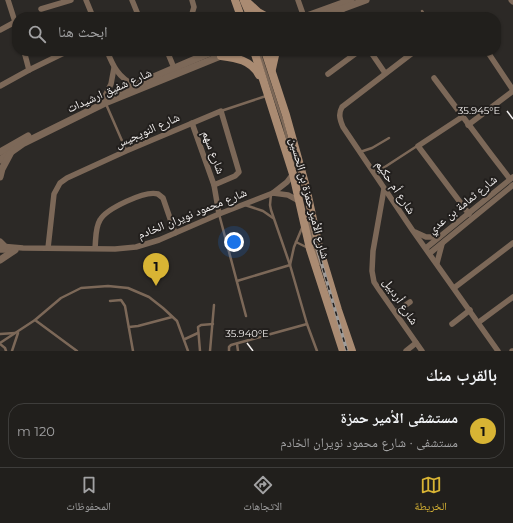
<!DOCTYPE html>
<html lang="ar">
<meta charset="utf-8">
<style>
:root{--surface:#211f1c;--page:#292725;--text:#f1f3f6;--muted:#a2a2a3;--line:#3e3d3b;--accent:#d8b434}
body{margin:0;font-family:Montserrat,"Noto Naskh Arabic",sans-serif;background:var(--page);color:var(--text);direction:rtl}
.you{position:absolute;left:234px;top:242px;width:14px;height:14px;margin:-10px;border:3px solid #fff;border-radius:50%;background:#1a73e8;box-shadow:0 0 0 6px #1a73e833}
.badge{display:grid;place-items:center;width:26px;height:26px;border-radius:50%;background:var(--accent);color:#111;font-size:13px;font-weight:700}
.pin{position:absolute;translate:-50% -33px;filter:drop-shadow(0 1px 2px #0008)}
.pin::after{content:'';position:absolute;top:21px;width:14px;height:12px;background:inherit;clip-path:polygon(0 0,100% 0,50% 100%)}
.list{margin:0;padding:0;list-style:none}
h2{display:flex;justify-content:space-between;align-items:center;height:52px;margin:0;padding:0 16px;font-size:17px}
h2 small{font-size:13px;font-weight:400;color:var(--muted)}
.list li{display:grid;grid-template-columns:26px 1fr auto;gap:12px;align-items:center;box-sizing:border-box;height:56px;margin:0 8px 8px;padding:0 8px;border:1px solid var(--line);border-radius:16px}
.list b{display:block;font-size:15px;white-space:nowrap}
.list p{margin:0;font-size:13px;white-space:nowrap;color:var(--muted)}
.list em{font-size:13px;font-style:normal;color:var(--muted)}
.icon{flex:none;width:22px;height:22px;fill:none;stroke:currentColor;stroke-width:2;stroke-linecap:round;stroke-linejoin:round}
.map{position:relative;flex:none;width:513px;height:351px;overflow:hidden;direction:ltr}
.search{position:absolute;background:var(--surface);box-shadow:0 1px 3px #0004;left:12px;right:12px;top:12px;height:44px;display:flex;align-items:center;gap:10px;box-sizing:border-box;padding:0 14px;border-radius:16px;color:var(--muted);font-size:15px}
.sheet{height:116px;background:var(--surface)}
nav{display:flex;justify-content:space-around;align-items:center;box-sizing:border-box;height:56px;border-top:1px solid var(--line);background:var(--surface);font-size:11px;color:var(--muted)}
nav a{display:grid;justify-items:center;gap:2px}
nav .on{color:var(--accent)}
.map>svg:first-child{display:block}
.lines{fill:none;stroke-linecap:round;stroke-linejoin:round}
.service{stroke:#7c6858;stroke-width:2.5}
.minor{stroke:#7c6858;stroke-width:5.5}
.tertiary{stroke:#7c6858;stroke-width:7}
.secondary{stroke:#aa8b72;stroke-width:8}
.rail-casing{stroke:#9e9b99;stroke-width:3}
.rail{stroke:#221f1d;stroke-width:1.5;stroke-dasharray:4.5;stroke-linecap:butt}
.ticks{fill:none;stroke:#f3f0ef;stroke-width:1.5}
.labels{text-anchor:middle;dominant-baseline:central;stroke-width:4;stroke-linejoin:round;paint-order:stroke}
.street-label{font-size:12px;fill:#f3f0ef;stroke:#221f1d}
.ticks-label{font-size:10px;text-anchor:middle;fill:#f3f0ef;stroke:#221f1d;stroke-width:4;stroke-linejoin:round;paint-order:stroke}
</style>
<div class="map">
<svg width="513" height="351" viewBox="0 0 513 351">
<rect width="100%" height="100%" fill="#2c2926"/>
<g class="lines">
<!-- service -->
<g class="service">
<polyline points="422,11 426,17"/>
<polyline points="235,15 235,17"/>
<polyline points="259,51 283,123 295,169"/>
<polyline points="311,51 313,54"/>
<polyline points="106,104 126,150"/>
<polyline points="221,111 266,96"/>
<polyline points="360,152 372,148 389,138"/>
<polyline points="374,174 417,146"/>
<polyline points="245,205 263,211 273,218"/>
<polyline points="219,214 246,316"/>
<polyline points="307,216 319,264"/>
<polyline points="302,228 294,247 290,265 307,324 317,351"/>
<polyline points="296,242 308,248"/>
<polyline points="237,281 290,265 271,210 270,205 271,194"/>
<polyline points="110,301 121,300 125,306 133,351"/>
<polyline points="35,320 77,351"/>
<polyline points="129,327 138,326 172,317"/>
<polyline points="0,334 15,333"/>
<polyline points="185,339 198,333"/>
<polyline points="0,343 35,320 61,298 81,288 108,286 128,288 149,297 163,308 177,321 188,351"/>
<polyline points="0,344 5,348 6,351"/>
<polyline points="237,344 238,351"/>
<polyline points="12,351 18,333"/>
<polyline points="200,351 198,327 201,325 213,324"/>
<polyline points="210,351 214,305"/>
<polyline points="229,351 229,347 231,345 307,324"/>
</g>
<!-- minor -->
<g class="minor">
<polyline points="8,0 17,28"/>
<polyline points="86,0 93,17"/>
<polyline points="132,0 139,17"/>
<polyline points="298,0 304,17"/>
<polyline points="41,9 71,0"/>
<polyline points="340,10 345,17"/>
<polyline points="191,17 194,7 192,0"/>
<polyline points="0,30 15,22"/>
<polyline points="24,51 29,70"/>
<path d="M 107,51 C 113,66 118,77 134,85"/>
<polyline points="167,51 174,68"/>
<polyline points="370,51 385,73"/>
<path d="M 415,51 L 342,107 C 338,114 340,120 343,127 L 413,231 L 498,351"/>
<polyline points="487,51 513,90"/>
<polyline points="328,74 359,51"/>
<polyline points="434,78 490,153 510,179"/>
<polyline points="0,86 29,70 68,51"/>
<polyline points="104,98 111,84 114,68"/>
<polyline points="462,117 418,146 469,214"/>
<polyline points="192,123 214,185 219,214"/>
<polyline points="468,125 513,91"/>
<polyline points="384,189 373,251 372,271 374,282 380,291 422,351"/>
<polyline points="273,193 288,195 299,201"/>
<polyline points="415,232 426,237 439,237"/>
<polyline points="0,246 23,248 115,249 136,247 159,240 219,214 273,193 287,182 293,174"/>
<polyline points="48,248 54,194 60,183 67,178 126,151 221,111 239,172 235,176 214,185"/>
<path d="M 95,248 C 96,239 95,228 100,220 C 106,209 145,190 158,194 L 163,198 L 175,233"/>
<polyline points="426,248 513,177"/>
<polyline points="0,250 15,250"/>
<polyline points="430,253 513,185"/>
<polyline points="437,263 442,244"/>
<polyline points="454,288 513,243"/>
<polyline points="396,312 410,302"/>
<polyline points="479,322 513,297"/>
<polyline points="452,324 470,310"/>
<polyline points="406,351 416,343"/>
<polyline points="512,351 513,351"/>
</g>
<!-- tertiary -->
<g class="tertiary">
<polyline points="512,0 513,1"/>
<polyline points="304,17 351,0"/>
<polyline points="320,17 366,0"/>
<polyline points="100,100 214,51"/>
<polyline points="0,152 28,136"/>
<polyline points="0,160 24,143 105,103 233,51"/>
<polyline points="0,177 2,169 10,154"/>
<polyline points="0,242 4,246"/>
<polyline points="0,260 15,250"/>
</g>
<!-- secondary -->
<g class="secondary">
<polyline points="235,0 241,17"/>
<polyline points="245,0 258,12 267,17"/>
<polyline points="244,1 251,17"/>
<polyline points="254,51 293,174 310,249 343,351"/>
<polyline points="265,51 286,115 306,187 319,247 338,310 352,351"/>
<path d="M 221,56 C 236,58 251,60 259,75"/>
<polyline points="272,69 276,51"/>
</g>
<!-- rail casing -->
<g class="rail-casing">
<polyline id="rail" points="318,251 347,351"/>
</g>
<!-- rail -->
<use href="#rail" class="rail"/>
</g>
<!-- ticks -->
<path class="ticks" d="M 507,111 L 513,119M 247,343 L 253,351"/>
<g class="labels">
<!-- street labels -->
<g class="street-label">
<text transform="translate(109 90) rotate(-24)">شارع شفيق ارشيدات</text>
<text transform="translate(147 130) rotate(-24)">شارع النويجيس</text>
<text transform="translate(214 152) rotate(70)">شارع سهم</text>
<text transform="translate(396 187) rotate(56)">شارع أم حكيم</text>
<text transform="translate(310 198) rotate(75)">شارع الأمير حمزة بن الحسين</text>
<text transform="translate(462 204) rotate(-39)">شارع ثمامة بن عدي</text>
<text transform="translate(192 213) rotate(-22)">شارع محمود نويران الخادم</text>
<text transform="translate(401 301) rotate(56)">شارع أردبيل</text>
</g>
</g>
<g class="ticks-label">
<text x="479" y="114">35.945°E</text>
<text x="247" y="337">35.940°E</text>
</g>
</svg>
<div class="you"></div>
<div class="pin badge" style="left:156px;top:286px">1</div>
<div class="search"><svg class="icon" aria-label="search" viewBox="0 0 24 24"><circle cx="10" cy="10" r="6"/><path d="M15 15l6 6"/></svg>ابحث هنا</div>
</div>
<section class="sheet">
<h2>بالقرب منك<small></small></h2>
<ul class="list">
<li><span class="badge">1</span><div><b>مستشفى الأمير حمزة</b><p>مستشفى · شارع محمود نويران الخادم</p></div><em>120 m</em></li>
</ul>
</section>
<nav>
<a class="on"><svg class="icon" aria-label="map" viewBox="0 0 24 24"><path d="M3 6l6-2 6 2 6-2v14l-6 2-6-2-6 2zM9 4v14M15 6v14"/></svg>الخريطة</a>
<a><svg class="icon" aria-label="directions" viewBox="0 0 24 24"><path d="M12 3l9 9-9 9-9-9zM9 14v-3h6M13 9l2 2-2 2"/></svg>الاتجاهات</a>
<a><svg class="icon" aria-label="saved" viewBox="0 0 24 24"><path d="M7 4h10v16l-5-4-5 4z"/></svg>المحفوظات</a>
</nav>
